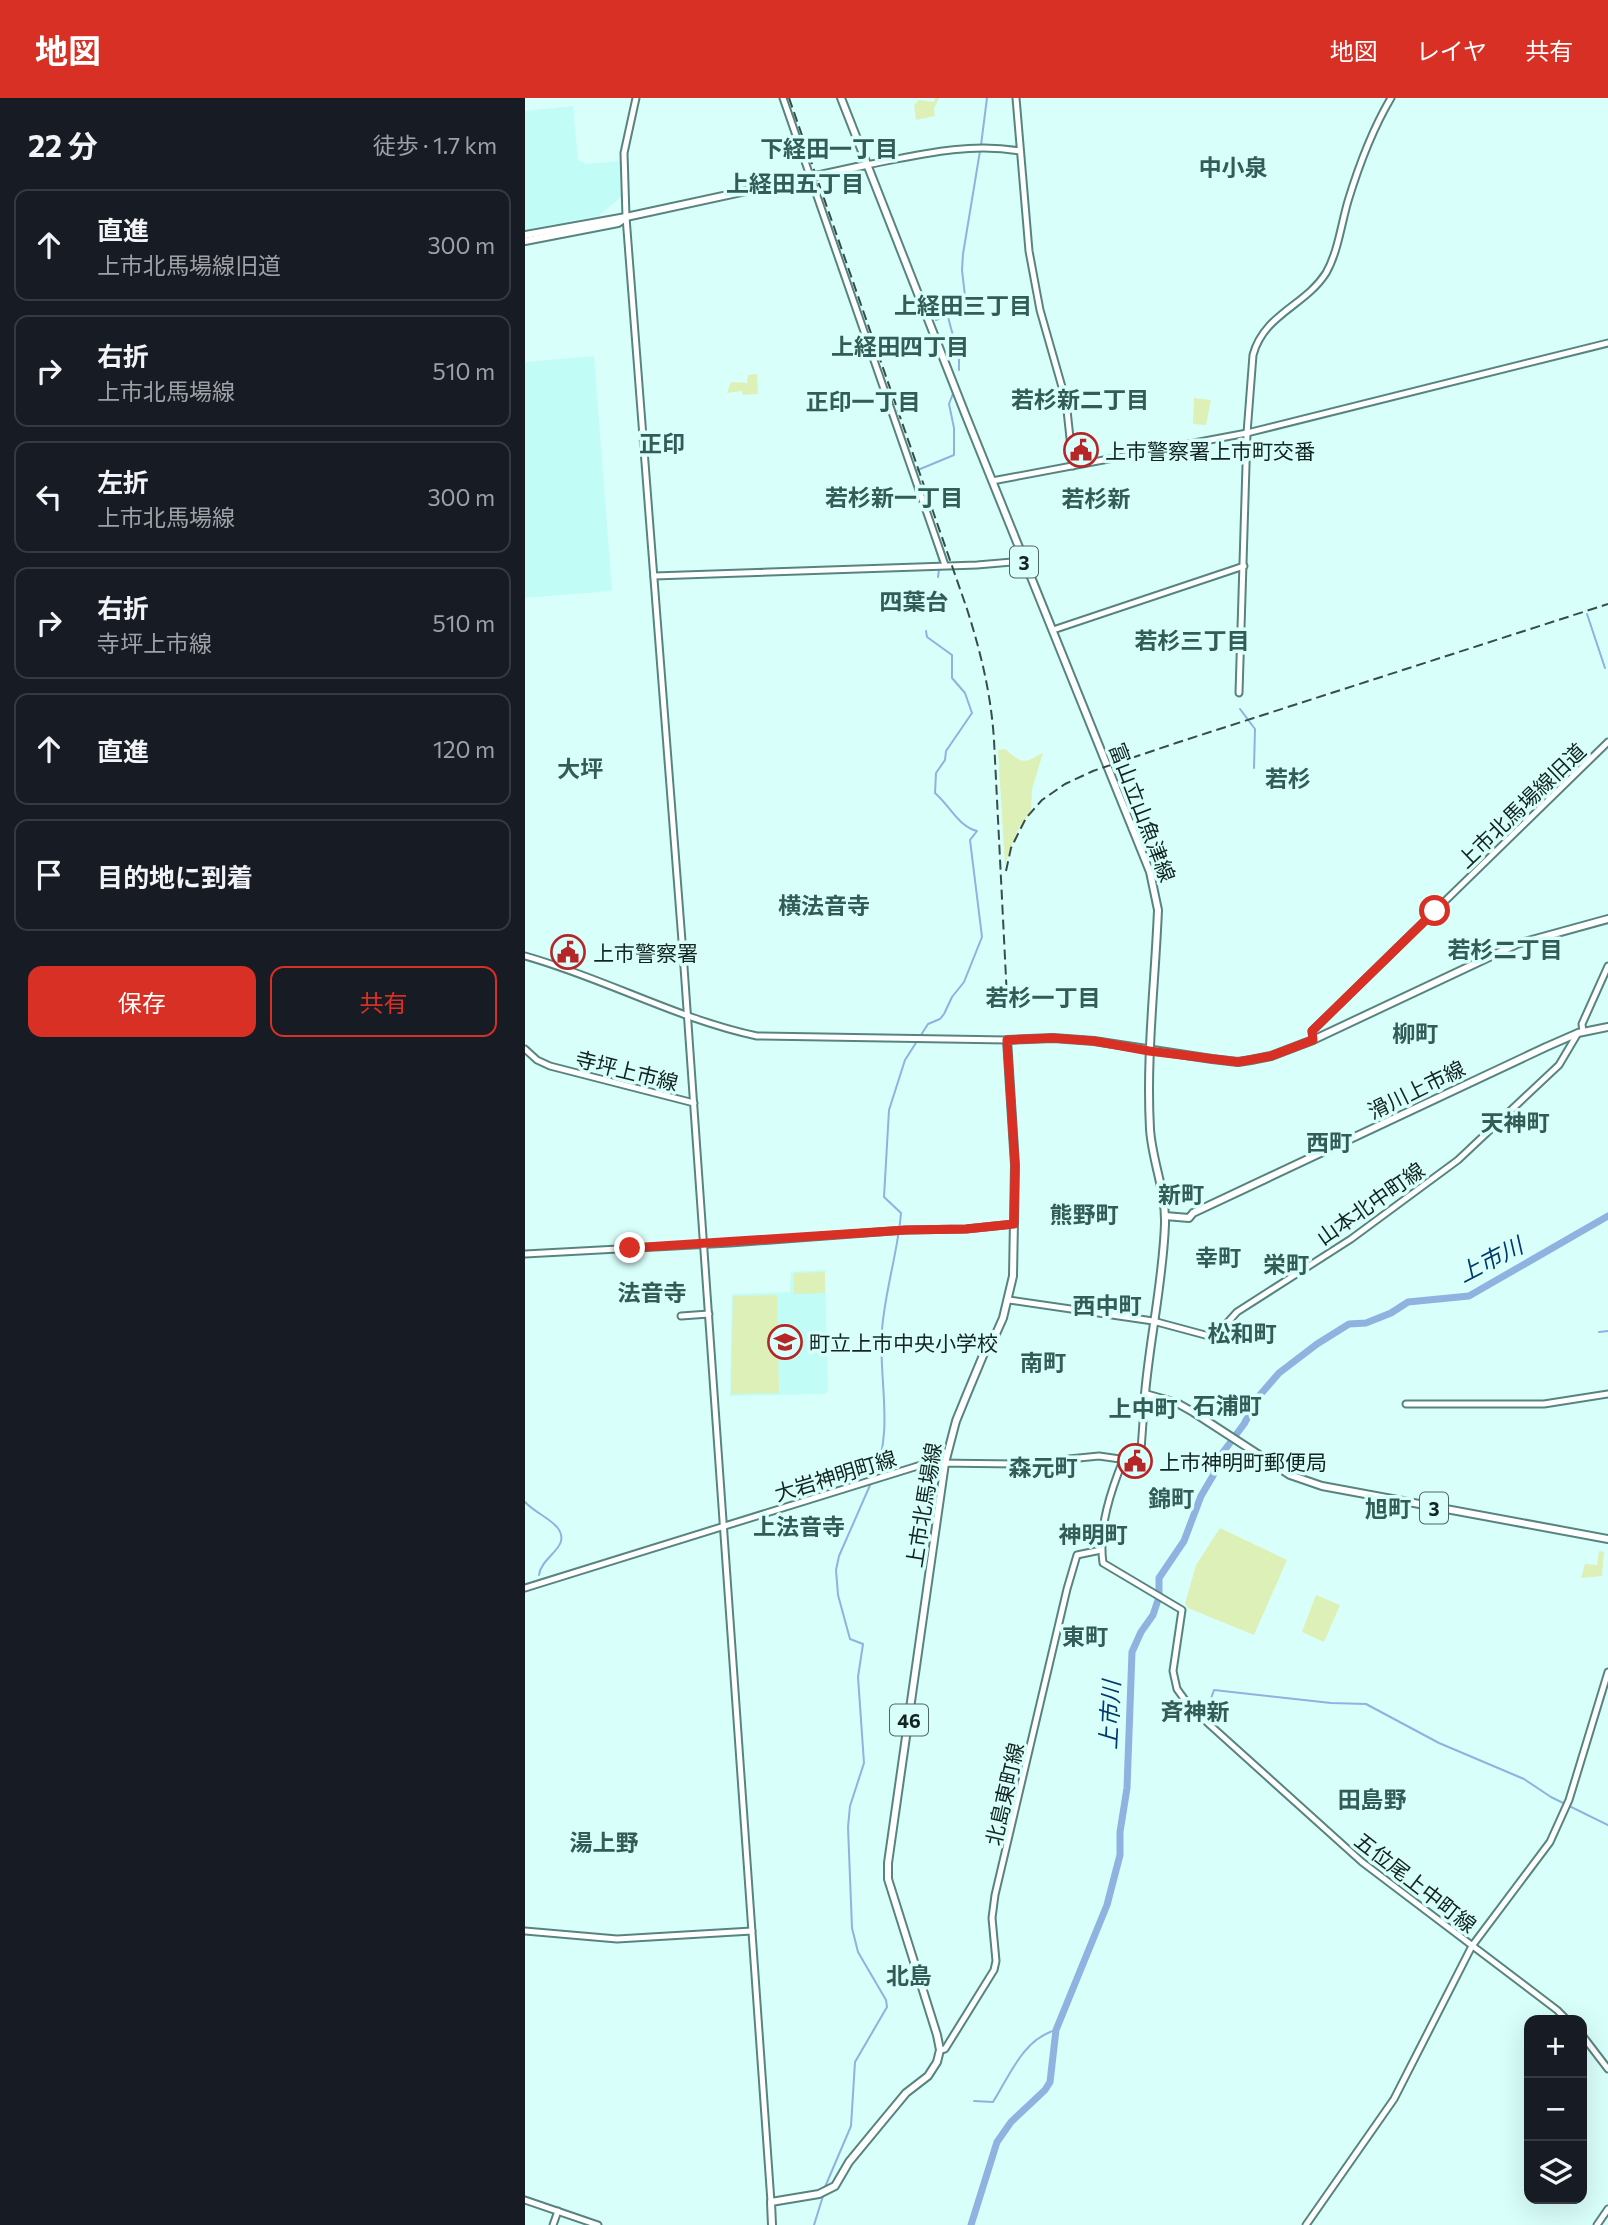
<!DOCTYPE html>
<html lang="ja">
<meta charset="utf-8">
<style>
:root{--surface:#171b24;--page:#20242c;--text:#f1f3f6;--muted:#9ea1a6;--line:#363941;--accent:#d93025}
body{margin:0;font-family:Commissioner,"Noto Sans JP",sans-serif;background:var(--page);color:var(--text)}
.controls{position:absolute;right:21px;bottom:21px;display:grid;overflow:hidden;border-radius:14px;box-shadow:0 7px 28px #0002}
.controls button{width:63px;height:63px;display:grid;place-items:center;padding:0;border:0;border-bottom:2px solid var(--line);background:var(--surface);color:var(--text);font:35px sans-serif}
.stop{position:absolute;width:21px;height:21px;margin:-16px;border:5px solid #d93025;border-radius:50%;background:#fff}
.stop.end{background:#d93025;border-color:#fff;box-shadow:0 2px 7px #0008}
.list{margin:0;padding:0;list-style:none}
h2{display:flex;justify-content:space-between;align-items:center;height:91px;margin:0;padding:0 28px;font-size:30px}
h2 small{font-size:23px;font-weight:400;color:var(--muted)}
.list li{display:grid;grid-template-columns:46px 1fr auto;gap:21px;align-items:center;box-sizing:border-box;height:112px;margin:0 14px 14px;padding:0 14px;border:2px solid var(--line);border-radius:14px}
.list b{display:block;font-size:26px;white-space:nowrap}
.list p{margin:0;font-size:23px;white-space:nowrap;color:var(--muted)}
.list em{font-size:23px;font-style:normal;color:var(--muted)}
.actions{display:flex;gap:14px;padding:21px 28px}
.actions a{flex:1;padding:16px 0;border:2px solid var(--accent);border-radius:14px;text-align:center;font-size:24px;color:var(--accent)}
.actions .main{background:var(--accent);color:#fff}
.icon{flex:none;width:38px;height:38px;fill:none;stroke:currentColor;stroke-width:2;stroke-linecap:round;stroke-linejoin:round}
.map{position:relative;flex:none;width:1083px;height:2127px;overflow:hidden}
header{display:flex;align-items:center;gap:42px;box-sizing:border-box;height:98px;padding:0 35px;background:var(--accent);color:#fff}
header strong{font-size:33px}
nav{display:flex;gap:38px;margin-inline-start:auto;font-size:24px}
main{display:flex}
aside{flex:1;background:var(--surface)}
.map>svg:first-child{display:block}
.built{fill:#c2fcf6}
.green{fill:#ddf0b8}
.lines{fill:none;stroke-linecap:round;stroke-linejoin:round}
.stream{stroke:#8eb3e0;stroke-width:2}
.river{stroke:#8eb3e0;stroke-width:7}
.secondary-casing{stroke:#58847f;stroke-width:9}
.primary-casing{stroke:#58847f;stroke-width:10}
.secondary{stroke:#fff;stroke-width:5}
.primary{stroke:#fff;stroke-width:6}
.rail{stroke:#374d4a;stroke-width:2;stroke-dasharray:10 5;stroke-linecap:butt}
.route{stroke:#d93025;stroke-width:9}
.labels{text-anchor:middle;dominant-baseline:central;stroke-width:7;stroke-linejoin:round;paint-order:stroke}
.shield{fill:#d9fffa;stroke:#4e6664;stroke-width:2}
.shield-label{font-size:19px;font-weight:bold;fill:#132523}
.poi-label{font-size:21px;fill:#132523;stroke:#d9fffa;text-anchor:start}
.street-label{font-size:21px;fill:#132523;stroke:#d9fffa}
.neighbourhood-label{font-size:23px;font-weight:bold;fill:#315c58;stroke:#d9fffa}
.water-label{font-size:23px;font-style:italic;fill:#00396e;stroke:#d9fffa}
</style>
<header>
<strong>地図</strong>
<nav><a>地図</a><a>レイヤ</a><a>共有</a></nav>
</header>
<main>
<aside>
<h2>22 分<small>徒歩 · 1.7 km</small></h2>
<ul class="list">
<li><svg class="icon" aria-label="ahead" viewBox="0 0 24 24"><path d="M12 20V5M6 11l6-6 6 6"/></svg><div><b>直進</b><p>上市北馬場線旧道</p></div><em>300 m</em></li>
<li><svg class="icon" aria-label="right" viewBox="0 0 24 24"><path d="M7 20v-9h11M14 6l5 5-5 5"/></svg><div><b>右折</b><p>上市北馬場線</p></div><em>510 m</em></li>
<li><svg class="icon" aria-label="left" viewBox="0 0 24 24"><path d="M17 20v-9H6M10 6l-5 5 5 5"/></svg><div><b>左折</b><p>上市北馬場線</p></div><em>300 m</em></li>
<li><svg class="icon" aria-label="right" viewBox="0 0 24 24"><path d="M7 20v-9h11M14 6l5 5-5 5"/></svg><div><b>右折</b><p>寺坪上市線</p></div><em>510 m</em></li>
<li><svg class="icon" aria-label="ahead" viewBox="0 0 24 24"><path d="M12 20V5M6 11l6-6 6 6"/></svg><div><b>直進</b></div><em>120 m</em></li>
<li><svg class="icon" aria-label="arrive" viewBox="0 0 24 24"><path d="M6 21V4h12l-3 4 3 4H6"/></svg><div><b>目的地に到着</b></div></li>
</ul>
<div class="actions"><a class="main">保存</a><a>共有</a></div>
</aside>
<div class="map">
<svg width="1083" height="2127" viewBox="0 0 1083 2127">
<rect width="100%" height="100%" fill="#d9fffa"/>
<!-- built -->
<g class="built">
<polygon points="48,8 53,62 62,66 95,63 96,99 73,118 0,132 0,13"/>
<polygon points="69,258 87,493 0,500 0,264"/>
<polygon points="300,1172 303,1293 300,1296 205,1298 207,1196 265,1194 266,1174"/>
</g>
<!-- green -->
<g class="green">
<polygon points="410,0 414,0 409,11 410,18 391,22 389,7 394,2 409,4"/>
<polygon points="232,276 233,296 218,297 217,293 202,295 206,284 222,285 223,277"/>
<polygon points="669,300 686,302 681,327 668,326"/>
<path d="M 480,651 C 498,666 497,666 518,655 L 507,691 L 506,712 L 492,734 L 480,767 L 473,652 Z"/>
<polygon points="300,1174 300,1195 269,1196 269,1175"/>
<polygon points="252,1197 254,1295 206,1296 208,1198"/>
<polygon points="695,1430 762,1462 729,1537 663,1510 660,1506 671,1467"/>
<polygon points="1074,1453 1079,1454 1077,1478 1056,1480 1060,1466 1072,1467"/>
<polygon points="791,1497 815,1507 799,1544 777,1534"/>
</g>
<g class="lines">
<!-- stream -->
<g class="stream">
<polyline points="456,47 462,0"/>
<polyline points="423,219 434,260 434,272"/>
<polyline points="411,222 440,210 441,207 437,172 438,156 455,53"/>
<polyline points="388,374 429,357 429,330 424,306 429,293"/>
<polyline points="404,429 415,464 413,479"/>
<polyline points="1062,516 1080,570"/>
<polyline points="715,611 730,631 729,670"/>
<polyline points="1074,1234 1083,1233"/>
<path d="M 348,1380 C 370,1333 353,1281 357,1232 C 360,1192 373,1154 376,1115 L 359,1099 L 364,1012 L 380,962 L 403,926 L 415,921 L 419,916 L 427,899 L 439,884 L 457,839 L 445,742 L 452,733 C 433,728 425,708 410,695 L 411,675 L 420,662 L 421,653 L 447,615 L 440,595 L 427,580 L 427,557 L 402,539 L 401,533"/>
<path d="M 0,1404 C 9,1414 23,1419 32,1429 C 48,1449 16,1458 14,1477"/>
<polyline points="684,1606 689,1592 806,1605 841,1606 914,1645 999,1681 1026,1699 1083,1727"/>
<path d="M 449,2003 L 468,2004 C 485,1977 498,1941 531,1932"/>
<polyline points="300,2089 326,2028 330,1964 362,1909 361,1902 333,1854 327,1830 323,1729 325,1708 339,1665 333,1579 338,1546 325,1541 313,1497 311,1472 314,1458 346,1385"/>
<polyline points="289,2127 298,2098"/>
</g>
<!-- river -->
<polyline class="river" points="446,2127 472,2044 486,2024 520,1992 525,1984 531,1932 582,1807 595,1757 595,1734 602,1690 607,1554 616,1534 628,1517 634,1499 634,1480 659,1443 676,1398 689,1376 690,1365 719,1326 734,1298 754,1275 792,1246 824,1226 841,1225 866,1215 883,1204 944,1198 1083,1118"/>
<!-- secondary casing -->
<g class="secondary-casing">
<g id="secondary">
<polyline points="111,0 99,55 101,119 159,869 246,2104"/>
<polyline points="258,0 420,467"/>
<polyline points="491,0 504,153 515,212 541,303 548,368"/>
<path d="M 341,67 C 393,57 443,44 495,53"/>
<polyline points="467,383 722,335 1083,245"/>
<polyline points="129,478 452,467 499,463"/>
<polyline points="528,532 719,468"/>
<path d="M 714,595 L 722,335 L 728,257 C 739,216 780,208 801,175 C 813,154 816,127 823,103 C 834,67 847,32 866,0"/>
<path d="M 0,858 C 79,880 152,921 232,938 L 482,942"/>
<polyline points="1058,934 1057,926 1083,868"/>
<polyline points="788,942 787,933 1083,644"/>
<polyline points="0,951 12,962 25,968 169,1005"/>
<polyline points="0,1156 205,1145 381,1132 441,1131 489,1126"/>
<polyline points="484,1202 628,1223 695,1241 703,1224 712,1214 826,1141 933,1062 1034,967 1053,935"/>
<polyline points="156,1218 184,1216"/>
<polyline points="881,1306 1019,1306 1083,1296"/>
<path d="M 599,1360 C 586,1392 573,1430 578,1465 L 657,1512 L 648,1573 L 652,1591 L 665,1609 L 837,1764 L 1032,1912 L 1042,1922"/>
<polyline points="0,1490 396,1367 411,1365 493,1366 574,1358 595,1361 613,1356 616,1352 620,1296"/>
<polyline points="0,1833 92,1841 227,1833"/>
<polyline points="1057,1937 1083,1971"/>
<polyline points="415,1952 420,1951 469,1872 471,1863 467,1820 470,1797 542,1491 552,1457 576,1452"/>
<polyline points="0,2102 73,2127"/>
<polyline points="28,2127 33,2113"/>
<polyline points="781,2127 869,2001 947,1848 1025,1744 1044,1702 1083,1574"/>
<polyline points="1072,2127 1083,2111"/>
</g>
</g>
<!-- primary casing -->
<g class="primary-casing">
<g id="primary">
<path d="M 316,0 L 441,318 L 625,774 L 633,812 C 630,885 621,958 625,1031 C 627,1063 641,1093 640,1126 C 638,1183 625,1239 620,1296 L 652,1305 L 668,1314 L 765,1377 L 797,1388 L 1083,1441"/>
<polyline points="0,137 101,119 341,67"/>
<polyline points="0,143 93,125 99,121"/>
<polyline points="640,1118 664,1120 668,1115 1021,949 1053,935 1083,929"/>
<polyline points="247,2127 246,2104 294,2096 310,2088 324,2064 352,2030 381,1995 403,1978 412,1964 415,1952 412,1937 363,1781 363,1765 420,1365 431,1323 442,1296 462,1248 470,1238 478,1220 488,1178 490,1067 482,942 528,940 569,943 687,961 713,964 726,962 746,958 788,942 992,846 1083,821"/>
</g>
</g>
<!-- secondary -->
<use href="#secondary" class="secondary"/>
<!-- primary -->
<use href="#primary" class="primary"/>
<!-- rail -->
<g class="rail">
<path d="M 264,0 L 442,511 C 456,555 466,596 469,642 L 482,900"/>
<polyline points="481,773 486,750 501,720 517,702 540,686 568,673 651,645 1083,506"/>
</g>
</g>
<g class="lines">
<!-- route -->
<polyline class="route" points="105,1150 381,1132 441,1131 489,1126 490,1067 482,942 528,940 569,943 624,953 713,964 746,958 788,942 787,933 910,813"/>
</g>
<!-- icons -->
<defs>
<g id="civic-ring" transform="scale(1.75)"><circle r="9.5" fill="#d9fffa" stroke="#b62528" stroke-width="1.5"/><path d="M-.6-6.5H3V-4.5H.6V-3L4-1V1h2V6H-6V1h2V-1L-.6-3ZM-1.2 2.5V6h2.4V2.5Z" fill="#b62528"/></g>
<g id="school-ring" transform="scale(1.75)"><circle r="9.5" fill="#d9fffa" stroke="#b62528" stroke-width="1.5"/><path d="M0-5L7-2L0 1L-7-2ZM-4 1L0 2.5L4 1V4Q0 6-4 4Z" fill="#b62528"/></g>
</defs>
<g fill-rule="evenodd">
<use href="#civic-ring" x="556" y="352"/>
<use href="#civic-ring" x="43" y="854"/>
<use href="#school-ring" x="260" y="1244"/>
<use href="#civic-ring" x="610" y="1363"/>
</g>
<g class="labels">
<!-- shield labels -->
<g class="shield">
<rect x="485" y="448.5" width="28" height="31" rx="5"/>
<rect x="895" y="1394.5" width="28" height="31" rx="5"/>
<rect x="365" y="1606.5" width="38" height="31" rx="5"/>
</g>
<g class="shield-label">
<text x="499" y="464">3</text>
<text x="909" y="1410">3</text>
<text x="384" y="1622">46</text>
</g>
<!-- poi labels -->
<g class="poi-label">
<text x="580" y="352">上市警察署上市町交番</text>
<text x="68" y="854">上市警察署</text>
<text x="284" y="1244">町立上市中央小学校</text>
<text x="634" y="1363">上市神明町郵便局</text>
</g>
<!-- street labels -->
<g class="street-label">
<text transform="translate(996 707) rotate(-44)">上市北馬場線旧道</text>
<text transform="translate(618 714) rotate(69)">富山立山魚津線</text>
<text transform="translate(102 972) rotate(14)">寺坪上市線</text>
<text transform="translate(891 991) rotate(-26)">滑川上市線</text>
<text transform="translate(845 1105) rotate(-35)">山本北中町線</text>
<text transform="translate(310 1377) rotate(-17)">大岩神明町線</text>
<text transform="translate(398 1407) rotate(-81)">上市北馬場線</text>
<text transform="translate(479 1696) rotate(-77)">北島東町線</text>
<text transform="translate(891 1784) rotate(38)">五位尾上中町線</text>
</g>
<!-- neighbourhood labels -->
<g class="neighbourhood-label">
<text x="304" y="50">下経田一丁目</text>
<text x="708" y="69">中小泉</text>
<text x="270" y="85">上経田五丁目</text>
<text x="438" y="207">上経田三丁目</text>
<text x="375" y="248">上経田四丁目</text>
<text x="555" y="301">若杉新二丁目</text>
<text x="338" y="303">正印一丁目</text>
<text x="137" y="345">正印</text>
<text x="369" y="399">若杉新一丁目</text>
<text x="571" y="400">若杉新</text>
<text x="389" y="503">四葉台</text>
<text x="667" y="542">若杉三丁目</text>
<text x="55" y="670">大坪</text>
<text x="763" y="680">若杉</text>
<text x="299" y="807">横法音寺</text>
<text x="980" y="851">若杉二丁目</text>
<text x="518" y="899">若杉一丁目</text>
<text x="890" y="935">柳町</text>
<text x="990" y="1024">天神町</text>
<text x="804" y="1044">西町</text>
<text x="656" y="1096">新町</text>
<text x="559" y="1116">熊野町</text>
<text x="693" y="1159">幸町</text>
<text x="761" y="1166">栄町</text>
<text x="127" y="1194">法音寺</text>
<text x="582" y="1207">西中町</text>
<text x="717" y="1235">松和町</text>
<text x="518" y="1264">南町</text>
<text x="702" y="1307">石浦町</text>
<text x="618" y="1310">上中町</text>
<text x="518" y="1369">森元町</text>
<text x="646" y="1400">錦町</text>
<text x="863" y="1410">旭町</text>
<text x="274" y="1428">上法音寺</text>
<text x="568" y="1436">神明町</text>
<text x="560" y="1538">東町</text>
<text x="670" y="1613">斉神新</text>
<text x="847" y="1701">田島野</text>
<text x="79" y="1744">湯上野</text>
<text x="384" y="1877">北島</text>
</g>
<!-- water labels -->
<g class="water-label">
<text transform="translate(965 1161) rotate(-27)">上市川</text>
<text transform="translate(584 1617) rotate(-87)">上市川</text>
</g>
</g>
</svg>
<div class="controls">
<button>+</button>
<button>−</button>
<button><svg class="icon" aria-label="layers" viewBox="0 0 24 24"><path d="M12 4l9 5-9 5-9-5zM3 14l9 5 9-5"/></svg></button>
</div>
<div class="stop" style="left:910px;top:813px"></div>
<div class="stop end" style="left:105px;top:1150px"></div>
</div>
</main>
